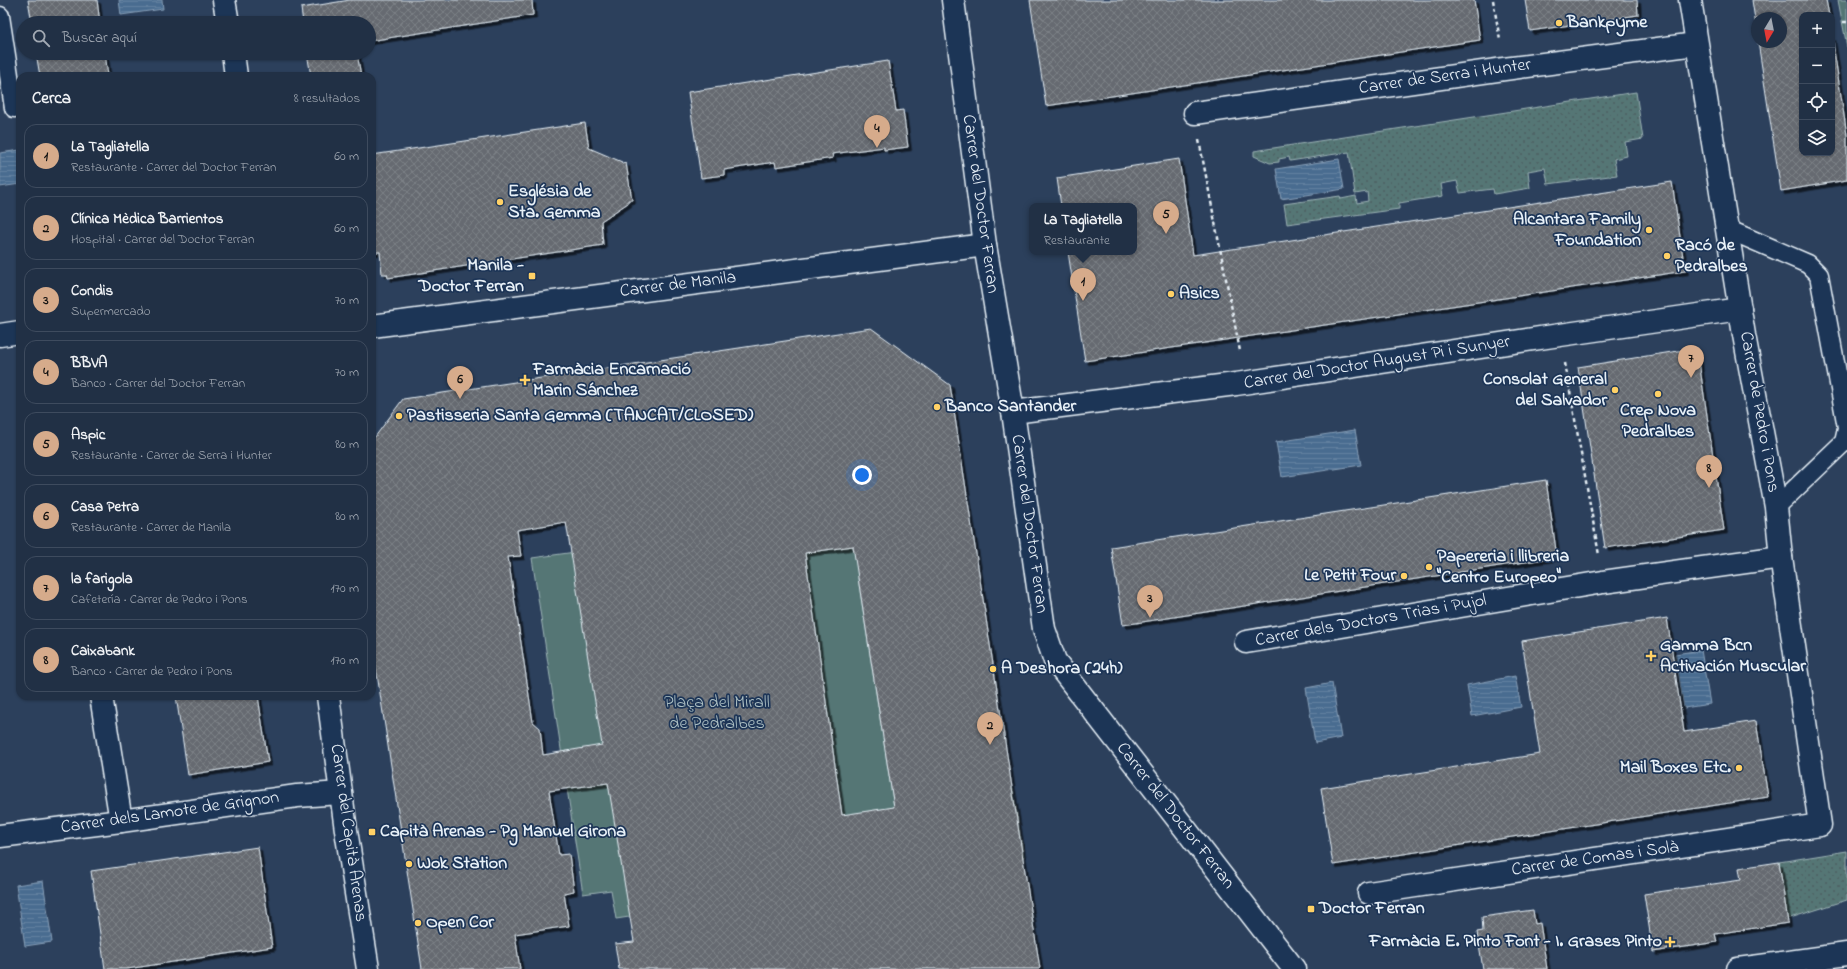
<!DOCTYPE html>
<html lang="es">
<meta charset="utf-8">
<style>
:root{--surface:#213045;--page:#29384c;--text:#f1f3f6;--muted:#a2a9b3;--line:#3e4b5e;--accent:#d6ab8b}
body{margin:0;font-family:"Indie Flower",sans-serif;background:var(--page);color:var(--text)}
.controls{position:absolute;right:12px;top:12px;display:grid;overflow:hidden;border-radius:8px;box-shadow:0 1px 3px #0004}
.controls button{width:36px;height:36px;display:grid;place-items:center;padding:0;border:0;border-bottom:1px solid var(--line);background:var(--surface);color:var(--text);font:20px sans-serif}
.compass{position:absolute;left:1751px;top:12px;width:36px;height:36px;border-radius:50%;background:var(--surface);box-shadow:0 1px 3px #0004;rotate:190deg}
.you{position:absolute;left:862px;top:475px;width:14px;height:14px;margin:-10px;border:3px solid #fff;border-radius:50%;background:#1a73e8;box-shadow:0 0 0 6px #1a73e833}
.badge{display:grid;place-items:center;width:26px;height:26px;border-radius:50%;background:var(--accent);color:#111;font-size:13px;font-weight:700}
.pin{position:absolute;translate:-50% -33px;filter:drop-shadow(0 1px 2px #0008)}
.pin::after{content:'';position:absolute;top:21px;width:14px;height:12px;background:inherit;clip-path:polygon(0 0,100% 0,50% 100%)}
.popup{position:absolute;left:1029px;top:203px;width:108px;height:52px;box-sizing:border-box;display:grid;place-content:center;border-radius:8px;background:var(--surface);filter:drop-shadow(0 1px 3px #0005);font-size:13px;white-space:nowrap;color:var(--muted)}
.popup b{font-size:15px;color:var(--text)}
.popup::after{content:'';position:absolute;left:50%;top:100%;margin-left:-8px;border:8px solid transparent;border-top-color:var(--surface)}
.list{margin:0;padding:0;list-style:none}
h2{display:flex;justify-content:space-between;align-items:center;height:52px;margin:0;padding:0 16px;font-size:17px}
h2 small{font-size:13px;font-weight:400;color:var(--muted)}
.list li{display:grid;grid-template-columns:26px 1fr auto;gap:12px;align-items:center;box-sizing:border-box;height:64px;margin:0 8px 8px;padding:0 8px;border:1px solid var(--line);border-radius:12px}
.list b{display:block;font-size:15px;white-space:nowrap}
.list p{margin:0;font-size:13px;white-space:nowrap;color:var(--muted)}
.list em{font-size:13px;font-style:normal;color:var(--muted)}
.icon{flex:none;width:22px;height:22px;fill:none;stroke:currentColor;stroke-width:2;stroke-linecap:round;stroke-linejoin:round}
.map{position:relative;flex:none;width:1847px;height:969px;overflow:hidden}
.search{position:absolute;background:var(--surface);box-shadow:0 1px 3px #0004;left:16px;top:16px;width:360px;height:44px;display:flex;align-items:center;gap:10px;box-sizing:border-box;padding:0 14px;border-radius:22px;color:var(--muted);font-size:15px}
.panel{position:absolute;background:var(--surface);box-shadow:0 1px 3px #0004;left:16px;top:72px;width:360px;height:628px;border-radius:12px}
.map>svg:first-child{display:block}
.grass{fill:url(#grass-dots);stroke:#9eb4b6}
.park{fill:#547675;stroke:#9eb4b6}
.water{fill:url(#water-rules);stroke:#89a1ba}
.building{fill:url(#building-cross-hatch);stroke:#e8f1f8;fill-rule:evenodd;filter:url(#shadow)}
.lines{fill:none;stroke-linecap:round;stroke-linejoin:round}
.service-casing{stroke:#e8f1f8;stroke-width:21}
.minor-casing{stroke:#e8f1f8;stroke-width:25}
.tertiary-casing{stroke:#e8f1f8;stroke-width:25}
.path{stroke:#e8f1f8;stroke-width:2.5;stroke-dasharray:4 3;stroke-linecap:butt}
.service{stroke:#1d3557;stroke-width:18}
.minor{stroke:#1d3557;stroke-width:22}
.tertiary{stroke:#1d3557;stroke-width:22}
.poi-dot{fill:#ffd166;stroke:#1d3557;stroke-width:1.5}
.labels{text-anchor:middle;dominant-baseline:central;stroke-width:3.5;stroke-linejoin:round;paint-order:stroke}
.poi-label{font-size:18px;font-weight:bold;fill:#e8f1f8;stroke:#1d3557;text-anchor:start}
.street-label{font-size:18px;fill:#e8f1f8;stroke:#1d3557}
.park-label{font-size:18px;fill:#adc0c4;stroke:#1d3557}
</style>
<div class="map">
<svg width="1847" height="969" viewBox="0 0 1847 969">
<defs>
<pattern id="grass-dots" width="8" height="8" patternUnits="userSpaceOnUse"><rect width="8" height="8" fill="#547675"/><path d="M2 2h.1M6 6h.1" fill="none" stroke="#4d5f60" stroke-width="1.8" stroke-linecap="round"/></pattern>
<pattern id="water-rules" width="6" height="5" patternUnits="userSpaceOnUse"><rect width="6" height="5" fill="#496c90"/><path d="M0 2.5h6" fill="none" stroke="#6381a0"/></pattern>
<pattern id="building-cross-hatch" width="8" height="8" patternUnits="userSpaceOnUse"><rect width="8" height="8" fill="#666b71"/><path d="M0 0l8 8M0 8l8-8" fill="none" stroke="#7c8186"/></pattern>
<filter id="shadow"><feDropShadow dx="3.5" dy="3.5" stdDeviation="0" flood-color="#0009"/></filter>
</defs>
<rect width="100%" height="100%" fill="#2c405c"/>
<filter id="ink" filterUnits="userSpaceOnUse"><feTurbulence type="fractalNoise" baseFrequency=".025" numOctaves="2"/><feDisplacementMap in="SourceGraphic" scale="8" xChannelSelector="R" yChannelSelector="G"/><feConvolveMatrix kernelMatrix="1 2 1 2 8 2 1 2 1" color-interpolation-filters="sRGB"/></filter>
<g filter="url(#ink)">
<!-- grass -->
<g class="grass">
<polygon points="1636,92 1643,139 1625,142 1627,156 1614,159 1617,175 1548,184 1545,168 1528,171 1530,188 1494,194 1493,189 1460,193 1457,181 1441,184 1443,196 1399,203 1399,209 1287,224 1284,204 1340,196 1341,199 1356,196 1357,203 1368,201 1367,192 1355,194 1349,152 1290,161 1289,157 1279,159 1279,162 1270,163 1254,156 1254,151"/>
<polygon points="1847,851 1847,900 1787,919 1779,862"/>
</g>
<!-- park -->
<g class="park">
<polygon points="1838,0 1847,0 1847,47"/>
<polygon points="967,498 976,560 858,578 894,807 1013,788 1024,857 616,919 611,890 583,894 532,558"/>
</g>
<!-- water -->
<g class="water">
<polygon points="119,0 162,0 163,9 121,15"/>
<polygon points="20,150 20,184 0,187 0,153"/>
<polygon points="1339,159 1344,189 1281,199 1276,169"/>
<polygon points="1355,430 1361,465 1282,477 1276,442"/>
<polygon points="1701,650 1710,704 1684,708 1675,654"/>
<polygon points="1515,676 1521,707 1472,716 1467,685"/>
<polygon points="1332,683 1341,738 1315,743 1306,688"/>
<polygon points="43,881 52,942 25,946 16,885"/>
</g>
<!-- building -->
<g class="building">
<polygon points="28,0 97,0 100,23 32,23"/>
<polygon points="350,0 532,0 533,15 369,41 369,23 303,23 301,8"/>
<polygon points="1030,0 1474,0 1480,40 1046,106"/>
<polygon points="1525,0 1637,0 1638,15 1530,31"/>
<polygon points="1752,0 1826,0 1829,15 1802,15 1802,153 1832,153 1832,37 1847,135 1847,180 1781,191 1758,42 1781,42 1781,18 1757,18 1757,33"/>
<polygon points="36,53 105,53 108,76 40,76"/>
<polygon points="307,53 357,53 361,76 311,76"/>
<polygon points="888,61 896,111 903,110 908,147 884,150 884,147 832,154 833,158 776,167 775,162 724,170 724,175 701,178 688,92"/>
<polygon points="585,123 589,148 622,162 622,164 626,163 632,200 628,200 628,203 601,221 603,245 388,278 387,274 382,274 380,252 372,252 372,155"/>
<polygon points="1179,159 1193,255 1672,182 1685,271 1085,361 1068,252 1134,252 1134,206 1061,206 1057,178"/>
<path d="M 871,328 L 950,385 L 1040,969 L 619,969 L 615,944 L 634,942 L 608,783 L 549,791 L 559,855 L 569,854 L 574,891 L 564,893 L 569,926 L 515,934 L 520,969 L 422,969 L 372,641 L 372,441 L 403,399 ZM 566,522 L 602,745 L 543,755 L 540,728 L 533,722 L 508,557 L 521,556 L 517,530 ZM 853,546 L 894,807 L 842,815 L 805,553 Z"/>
<polygon points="1697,348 1724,530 1605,548 1578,367"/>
<polygon points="1546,480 1557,557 1123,625 1111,547"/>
<polygon points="1667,618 1684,732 1756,721 1768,797 1333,865 1321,788 1540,754 1522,641"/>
<polygon points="176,696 258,696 268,762 188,775"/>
<polygon points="258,847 272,947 127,969 105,969 91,871"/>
<polygon points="1779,862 1788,923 1715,934 1717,942 1653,952 1644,894 1741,880 1739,868"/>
<polygon points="1533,910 1535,924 1540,923 1547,969 1483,969 1477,932 1483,931 1482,917"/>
</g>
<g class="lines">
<!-- service casing -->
<g class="service-casing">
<g id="service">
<polyline points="0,16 14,108"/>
<polyline points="1727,229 1808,264 1819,275 1847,427"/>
<polyline points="1776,507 1844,442 1847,429"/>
</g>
</g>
<!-- minor casing -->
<g class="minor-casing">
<g id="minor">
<polyline points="224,0 228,23"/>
<polyline points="233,53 236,76"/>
<polyline points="1195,113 1504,69 1696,44"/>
<polyline points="372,326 985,245"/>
<polyline points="0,335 20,332"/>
<polyline points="1013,412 1236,384 1560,335 1740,309"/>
<polyline points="1246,642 1603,582 1781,557"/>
<polyline points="101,696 121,821"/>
<polyline points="328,696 346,830 368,969"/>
<polyline points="0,836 121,821 297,796 341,793"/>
<polyline points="1369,893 1820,825 1781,557 1776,507 1744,335 1690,0"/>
</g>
</g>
<!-- tertiary casing -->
<g class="tertiary-casing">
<g id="tertiary">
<polyline points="953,0 985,245 1013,412 1044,629 1055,661 1294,969"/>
<polyline points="1738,969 1847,954"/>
</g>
</g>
<!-- path -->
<g class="path">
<polyline points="1493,0 1500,40"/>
<polyline points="1843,22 1847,22"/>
<polyline points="1199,140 1240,351"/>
<polyline points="1565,363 1599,555"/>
</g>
<!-- service -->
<use href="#service" class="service"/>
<!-- minor -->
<use href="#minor" class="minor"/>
<!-- tertiary -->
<use href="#tertiary" class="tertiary"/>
</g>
</g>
<!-- markers -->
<g class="poi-dot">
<circle cx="1559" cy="23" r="4"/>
<circle cx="500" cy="202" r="4"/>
<circle cx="1649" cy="230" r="4"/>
<circle cx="1667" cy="256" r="4"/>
<rect x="528" y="272" width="8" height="8" rx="2"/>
<circle cx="1171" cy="294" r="4"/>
<path d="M523 374h4v4h4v4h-4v4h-4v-4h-4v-4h4z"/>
<circle cx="1615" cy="390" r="4"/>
<circle cx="1658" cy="394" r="4"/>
<circle cx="937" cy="407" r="4"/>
<circle cx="399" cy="416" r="4"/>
<circle cx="1429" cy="567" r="4"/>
<circle cx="1404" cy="576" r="4"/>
<path d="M1649 650h4v4h4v4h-4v4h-4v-4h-4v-4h4z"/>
<circle cx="993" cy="669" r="4"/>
<circle cx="1739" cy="768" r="4"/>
<rect x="368" y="828" width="8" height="8" rx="2"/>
<circle cx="409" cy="864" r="4"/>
<rect x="1307" y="905" width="8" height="8" rx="2"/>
<circle cx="418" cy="923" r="4"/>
<path d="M1668 936h4v4h4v4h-4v4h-4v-4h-4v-4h4z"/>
</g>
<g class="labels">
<!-- poi labels -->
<g class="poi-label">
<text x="1567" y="23">Bankpyme</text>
<text x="508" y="192">Església de<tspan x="508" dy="21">Sta. Gemma</tspan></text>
<text x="1641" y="220" text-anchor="end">Alcantara Family<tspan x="1641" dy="21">Foundation</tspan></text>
<text x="1675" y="246">Racó de<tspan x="1675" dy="21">Pedralbes</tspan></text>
<text x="524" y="266" text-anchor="end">Manila -<tspan x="524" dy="21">Doctor Ferran</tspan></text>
<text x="1179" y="294">Asics</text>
<text x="533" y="370">Farmàcia Encarnació<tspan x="533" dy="21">Marin Sánchez</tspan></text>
<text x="1607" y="380" text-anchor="end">Consolat General<tspan x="1607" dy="21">del Salvador</tspan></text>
<text x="945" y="407">Banco Santander</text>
<text x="1658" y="411" text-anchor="middle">Crep Nova<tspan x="1658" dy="21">Pedralbes</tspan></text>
<text x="407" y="416">Pastisseria Santa Gemma (TANCAT/CLOSED)</text>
<text x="1437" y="557">Papereria i llibreria<tspan x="1437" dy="21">"Centro Europeo"</tspan></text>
<text x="1396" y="576" text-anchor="end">Le Petit Four</text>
<text x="1660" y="646">Gamma Bcn<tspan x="1660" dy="21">Activación Muscular</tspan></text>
<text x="1001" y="669">A Deshora (24h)</text>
<text x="1731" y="768" text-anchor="end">Mail Boxes Etc.</text>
<text x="380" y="832">Capità Arenas - Pg Manuel Girona</text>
<text x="417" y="864">Wok Station</text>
<text x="1319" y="909">Doctor Ferran</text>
<text x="426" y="923">Open Cor</text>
<text x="1662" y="942" text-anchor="end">Farmàcia E. Pinto Font - I. Grases Pinto</text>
</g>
<!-- street labels -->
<g class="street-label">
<text transform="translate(1445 77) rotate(-8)">Carrer de Serra i Hunter</text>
<text transform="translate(980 204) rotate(82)">Carrer del Doctor Ferran</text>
<text transform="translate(678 285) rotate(-7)">Carrer de Manila</text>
<text transform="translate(1377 363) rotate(-9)">Carrer del Doctor August Pi i Sunyer</text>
<text transform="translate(1759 412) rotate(80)">Carrer de Pedro i Pons</text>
<text transform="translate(1029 524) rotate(82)">Carrer del Doctor Ferran</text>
<text transform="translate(1371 621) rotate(-10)">Carrer dels Doctors Trias i Pujol</text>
<text transform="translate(170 813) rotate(-8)">Carrer dels Lamote de Grignon</text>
<text transform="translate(1175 816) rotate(52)">Carrer del Doctor Ferran</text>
<text transform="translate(348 833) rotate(82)">Carrer del Capità Arenas</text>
<text transform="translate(1595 859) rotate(-8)">Carrer de Comas i Solà</text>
</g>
<!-- park labels -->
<g class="park-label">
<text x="717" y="703">Plaça del Mirall<tspan x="717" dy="21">de Pedralbes</tspan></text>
</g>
</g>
</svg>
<div class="controls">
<button>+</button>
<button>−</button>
<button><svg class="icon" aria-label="locate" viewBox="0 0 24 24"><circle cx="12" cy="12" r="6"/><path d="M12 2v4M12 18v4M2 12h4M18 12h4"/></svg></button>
<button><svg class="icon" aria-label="layers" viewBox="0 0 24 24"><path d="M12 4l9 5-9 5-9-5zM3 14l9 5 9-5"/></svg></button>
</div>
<svg class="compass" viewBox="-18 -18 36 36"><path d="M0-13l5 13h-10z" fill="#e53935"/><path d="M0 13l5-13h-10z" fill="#a2a9b3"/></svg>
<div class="you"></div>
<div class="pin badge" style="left:1083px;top:301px">1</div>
<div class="popup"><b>La Tagliatella</b>Restaurante</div>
<div class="pin badge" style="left:990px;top:745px">2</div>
<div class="pin badge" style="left:1150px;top:618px">3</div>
<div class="pin badge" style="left:877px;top:148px">4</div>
<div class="pin badge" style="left:1166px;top:234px">5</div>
<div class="pin badge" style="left:460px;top:399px">6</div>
<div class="pin badge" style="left:1691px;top:378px">7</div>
<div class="pin badge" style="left:1709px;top:488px">8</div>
<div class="search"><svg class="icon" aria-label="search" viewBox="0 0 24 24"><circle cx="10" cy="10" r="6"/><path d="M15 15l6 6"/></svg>Buscar aquí</div>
<section class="panel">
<h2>Cerca<small>8 resultados</small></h2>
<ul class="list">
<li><span class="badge">1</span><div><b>La Tagliatella</b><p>Restaurante · Carrer del Doctor Ferran</p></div><em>60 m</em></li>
<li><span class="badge">2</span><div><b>Clínica Mèdica Barrientos</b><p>Hospital · Carrer del Doctor Ferran</p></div><em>60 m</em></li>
<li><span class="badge">3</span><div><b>Condis</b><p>Supermercado</p></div><em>70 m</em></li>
<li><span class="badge">4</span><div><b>BBVA</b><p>Banco · Carrer del Doctor Ferran</p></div><em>70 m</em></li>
<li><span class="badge">5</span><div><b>Aspic</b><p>Restaurante · Carrer de Serra i Hunter</p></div><em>80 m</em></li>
<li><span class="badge">6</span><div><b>Casa Petra</b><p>Restaurante · Carrer de Manila</p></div><em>80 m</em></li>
<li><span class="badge">7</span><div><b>la farigola</b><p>Cafetería · Carrer de Pedro i Pons</p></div><em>170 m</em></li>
<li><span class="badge">8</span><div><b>Caixabank</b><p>Banco · Carrer de Pedro i Pons</p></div><em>170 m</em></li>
</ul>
</section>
</div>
